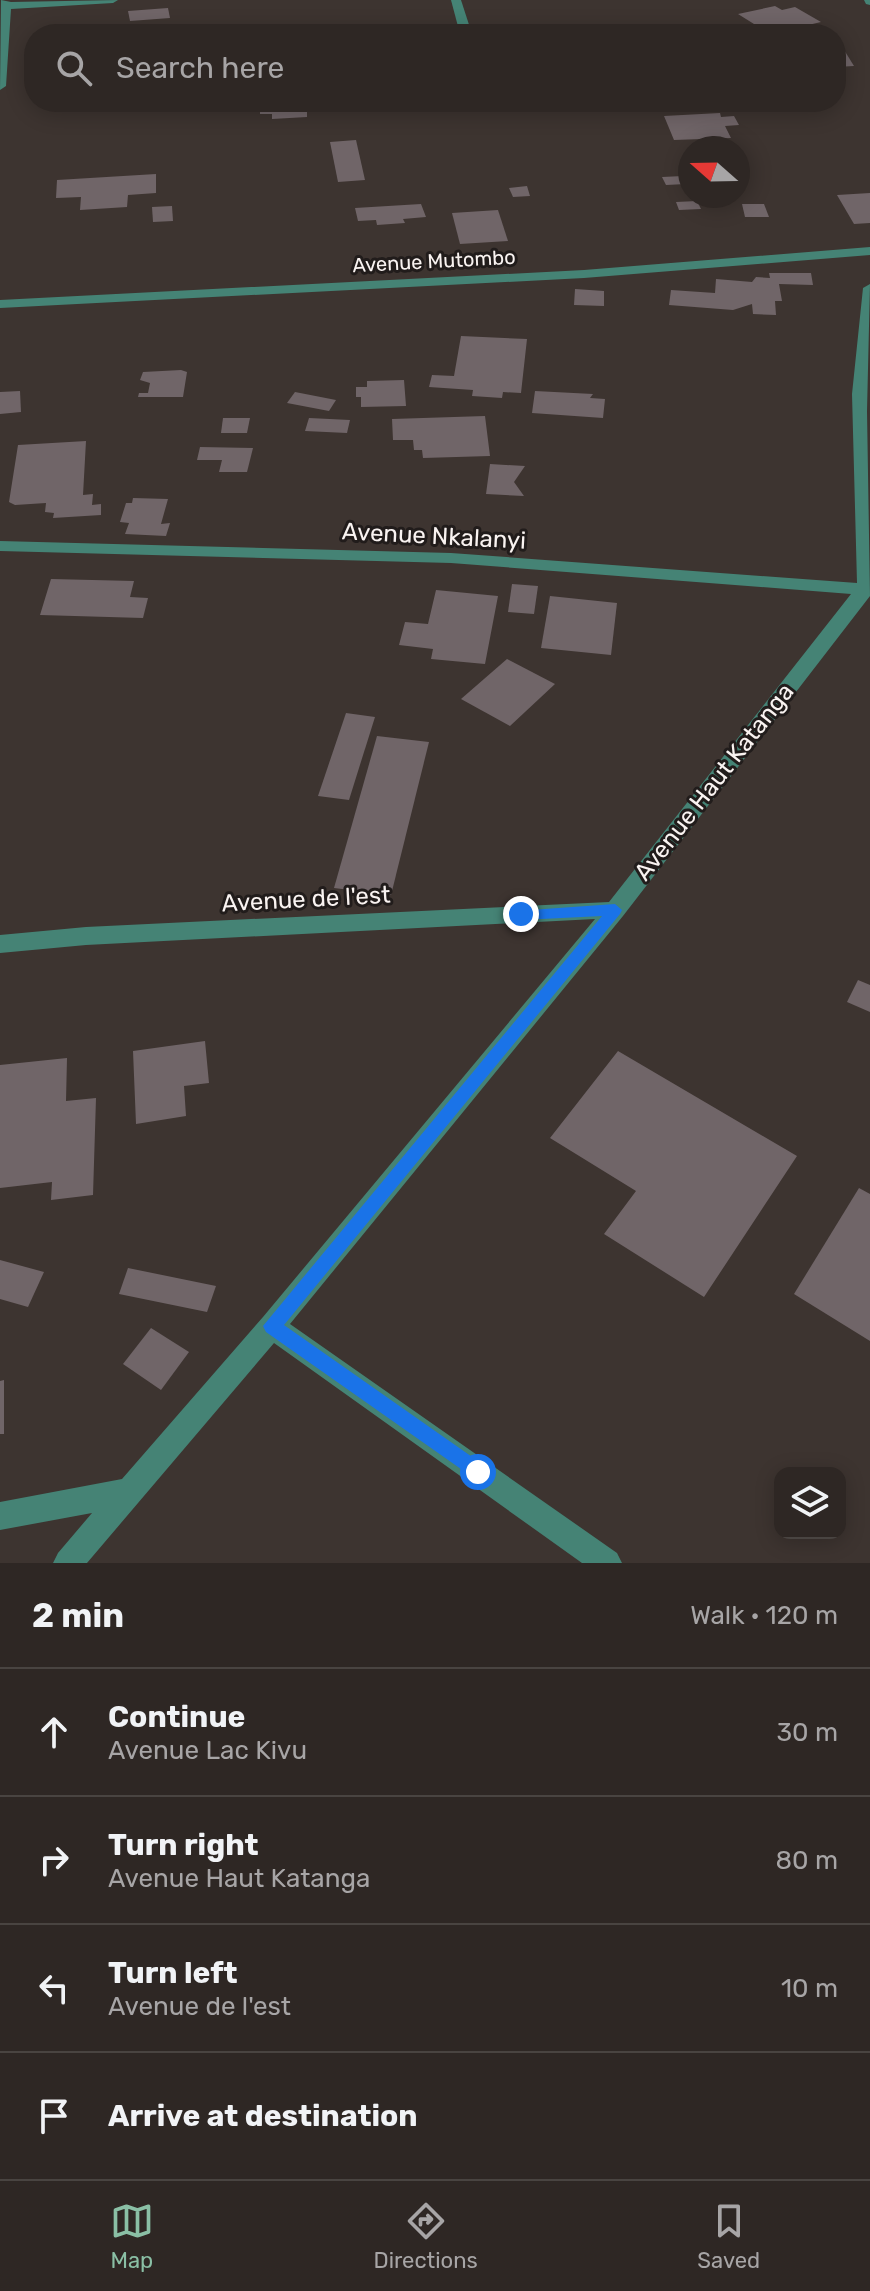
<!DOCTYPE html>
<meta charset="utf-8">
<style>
:root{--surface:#2e2724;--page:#3a3331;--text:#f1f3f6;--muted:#a7a5a6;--line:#494441;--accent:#8abfa5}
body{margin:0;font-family:Rubik,sans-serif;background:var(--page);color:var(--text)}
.controls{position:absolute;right:24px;bottom:24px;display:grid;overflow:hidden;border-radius:16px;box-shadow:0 4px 20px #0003}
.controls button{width:72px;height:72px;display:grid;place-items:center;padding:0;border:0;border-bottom:2px solid var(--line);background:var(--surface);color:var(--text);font:40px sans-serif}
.compass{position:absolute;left:678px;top:136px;width:72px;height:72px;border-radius:50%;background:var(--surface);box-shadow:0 4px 20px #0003;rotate:290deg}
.stop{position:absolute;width:24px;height:24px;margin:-18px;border:6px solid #1a73e8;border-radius:50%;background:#fff}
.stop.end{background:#1a73e8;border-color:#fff;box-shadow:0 2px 8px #0008}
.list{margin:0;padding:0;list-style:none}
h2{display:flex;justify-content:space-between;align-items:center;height:104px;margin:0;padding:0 32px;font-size:34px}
h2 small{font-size:26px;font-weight:400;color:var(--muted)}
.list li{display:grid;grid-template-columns:52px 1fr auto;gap:24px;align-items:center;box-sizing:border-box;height:128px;padding:0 32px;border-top:2px solid var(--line)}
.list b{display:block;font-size:30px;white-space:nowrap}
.list p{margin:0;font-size:26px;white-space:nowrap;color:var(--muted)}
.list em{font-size:26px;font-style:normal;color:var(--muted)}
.icon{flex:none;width:44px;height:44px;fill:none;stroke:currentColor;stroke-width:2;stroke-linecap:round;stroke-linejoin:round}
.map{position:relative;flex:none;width:870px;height:1563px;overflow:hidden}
.search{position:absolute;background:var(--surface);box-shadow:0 4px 20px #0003;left:24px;right:24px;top:24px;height:88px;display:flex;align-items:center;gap:20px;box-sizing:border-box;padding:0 28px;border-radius:32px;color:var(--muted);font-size:30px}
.sheet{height:616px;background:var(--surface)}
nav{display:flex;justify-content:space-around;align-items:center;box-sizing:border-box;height:112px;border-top:2px solid var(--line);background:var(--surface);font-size:22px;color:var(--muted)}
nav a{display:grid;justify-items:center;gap:4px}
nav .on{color:var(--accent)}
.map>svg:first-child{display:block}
.building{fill:#706568}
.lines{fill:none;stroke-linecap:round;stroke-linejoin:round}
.minor{fill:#458375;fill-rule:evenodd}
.route{fill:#1a73e8}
.labels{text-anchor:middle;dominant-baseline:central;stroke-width:6;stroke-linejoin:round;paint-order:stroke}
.far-street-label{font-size:20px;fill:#f9f3f1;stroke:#211c1b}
.street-label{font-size:24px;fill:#f9f3f1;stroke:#211c1b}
</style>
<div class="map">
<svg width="870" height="1563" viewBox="0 0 870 1563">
<rect width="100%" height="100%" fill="#3d3430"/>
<!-- building -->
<g class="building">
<polygon points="775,6 782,10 795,7 821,22 770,34 738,14"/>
<polygon points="168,8 170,18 130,21 128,11"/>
<polygon points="841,45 854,66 836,67 836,46"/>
<polygon points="260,102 314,102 314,112 307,112 307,117 272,119 272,114 260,114"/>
<polygon points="667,102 701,102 703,107 671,108"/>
<polygon points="717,102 770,102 771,106 719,107"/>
<polygon points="720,113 721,117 734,116 739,125 725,126 731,138 674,140 664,116"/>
<polygon points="356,140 365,180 338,182 330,142"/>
<polygon points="156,174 156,193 128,195 127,207 80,210 81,197 56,198 57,180"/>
<polygon points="683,176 686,184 666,185 662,177"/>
<polygon points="527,186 530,196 513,197 509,188"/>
<polygon points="870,193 870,223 854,224 837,195"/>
<polygon points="697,201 701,209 679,210 676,202"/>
<polygon points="421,204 426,217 403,219 405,223 377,225 376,220 358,221 355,208"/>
<polygon points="742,204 764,204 769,217 745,217"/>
<polygon points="172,206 173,221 153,222 152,207"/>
<polygon points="498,210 508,241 460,244 452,213"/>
<polygon points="384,260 386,270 355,272 353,263"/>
<polygon points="769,273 811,273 813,285 779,284 782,301 775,301 776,315 753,314 752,304 733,310 669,305 671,290 715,293 716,279 752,282 756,277 770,278"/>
<polygon points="575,289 604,291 604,306 574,305"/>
<polygon points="461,336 527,339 521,393 503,392 502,398 472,396 473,390 429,387 432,375 454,376"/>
<polygon points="181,370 187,372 183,397 138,397 139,393 148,393 150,383 140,380 143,372"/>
<polygon points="404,380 406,406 361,407 361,397 356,397 356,387 367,387 367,381"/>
<polygon points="20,391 21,412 0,414 0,392"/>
<polygon points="535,391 593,394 590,398 605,399 603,418 532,413"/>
<polygon points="295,392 336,400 329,411 287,403"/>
<polygon points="485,416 490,456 423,458 422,450 414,450 413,440 393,440 392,419"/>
<polygon points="223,418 250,418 247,433 221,433"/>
<polygon points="309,418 350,420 347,433 305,431"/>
<polygon points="86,441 83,495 93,494 92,505 101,504 101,515 53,518 54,513 45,512 46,503 15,505 9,502 18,445"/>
<polygon points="200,447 253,448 247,472 219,472 222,460 197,460"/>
<polygon points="490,464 525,466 514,482 524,496 486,494"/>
<polygon points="133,498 168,499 161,524 170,523 166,536 125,534 129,523 120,522 126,503 132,503"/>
<polygon points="51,579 134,581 130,597 148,598 143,618 40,615"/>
<polygon points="512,584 538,586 534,614 508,612"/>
<polygon points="436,590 498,596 485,664 431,659 433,649 399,645 405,622 428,624"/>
<polygon points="550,596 617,603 611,655 541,648"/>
<polygon points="507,659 555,684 510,726 461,699"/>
<polygon points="346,713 375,717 349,800 318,796"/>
<polygon points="377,736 429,742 391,895 334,888"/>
<polygon points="858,980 870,985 870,1012 847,1002"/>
<polygon points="205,1041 209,1083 184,1086 186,1116 136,1124 133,1051"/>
<polygon points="618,1051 797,1156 704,1297 604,1234 636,1191 550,1138"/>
<polygon points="67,1058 66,1101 96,1098 93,1195 51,1200 52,1182 0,1188 0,1065"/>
<polygon points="859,1188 870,1194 870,1341 794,1294"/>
<polygon points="0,1260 44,1272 28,1307 0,1299"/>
<polygon points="128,1268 216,1286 207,1312 119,1294"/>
<polygon points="151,1328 189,1352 161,1390 123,1364"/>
<polygon points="4,1380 4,1434 0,1434 0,1381"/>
</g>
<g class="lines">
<!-- minor -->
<g class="minor">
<polygon points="1,0 11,2 118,0 113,3 11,9 6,86 0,90"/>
<polygon points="451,0 461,0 472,34 460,34"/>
<polygon points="864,0 870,0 870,5 866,4"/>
<polygon points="870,247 870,255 584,278 0,308 0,300 584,270"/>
<polygon points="870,284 867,411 870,596 623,916 290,1324 617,1553 622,1563 582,1563 274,1343 87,1563 53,1563 58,1553 92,1513 0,1530 0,1502 122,1479 263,1317 595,919 86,945 0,953 0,935 86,927 609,902 851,594 451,563 0,551 0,541 451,553 857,583 852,394 863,288"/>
</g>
</g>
<!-- route -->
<polygon class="route" points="615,904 622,910 620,914 284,1325 485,1466 487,1472 485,1478 478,1481 266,1332 263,1326 602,916 521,920 516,918 516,911"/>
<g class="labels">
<!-- far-street labels -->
<g class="far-street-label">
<text transform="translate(434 261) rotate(-3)">Avenue Mutombo</text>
</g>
<!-- street labels -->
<g class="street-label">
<text transform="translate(434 536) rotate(3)">Avenue Nkalanyi</text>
<text transform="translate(714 782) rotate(-52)">Avenue Haut Katanga</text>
<text transform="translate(306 899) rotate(-3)">Avenue de l'est</text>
</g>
</g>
</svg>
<div class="controls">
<button><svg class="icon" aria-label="layers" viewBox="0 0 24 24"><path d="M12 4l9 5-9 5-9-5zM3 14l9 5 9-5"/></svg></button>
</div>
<svg class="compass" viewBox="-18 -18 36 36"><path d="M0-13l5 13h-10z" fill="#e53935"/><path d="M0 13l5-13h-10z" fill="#a7a5a6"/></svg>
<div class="stop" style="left:478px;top:1472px"></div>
<div class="stop end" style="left:521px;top:914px"></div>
<div class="search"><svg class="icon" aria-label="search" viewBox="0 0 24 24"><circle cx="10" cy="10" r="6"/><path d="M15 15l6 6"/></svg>Search here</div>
</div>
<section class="sheet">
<h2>2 min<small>Walk · 120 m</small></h2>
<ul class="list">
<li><svg class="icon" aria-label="ahead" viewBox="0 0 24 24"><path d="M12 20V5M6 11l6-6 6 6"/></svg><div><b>Continue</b><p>Avenue Lac Kivu</p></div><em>30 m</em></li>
<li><svg class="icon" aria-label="right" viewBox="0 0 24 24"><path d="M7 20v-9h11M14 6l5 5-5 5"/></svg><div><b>Turn right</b><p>Avenue Haut Katanga</p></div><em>80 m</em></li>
<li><svg class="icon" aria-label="left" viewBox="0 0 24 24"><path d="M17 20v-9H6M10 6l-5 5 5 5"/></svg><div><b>Turn left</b><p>Avenue de l'est</p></div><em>10 m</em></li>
<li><svg class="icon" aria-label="arrive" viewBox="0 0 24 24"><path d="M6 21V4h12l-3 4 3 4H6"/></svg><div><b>Arrive at destination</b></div></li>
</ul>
</section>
<nav>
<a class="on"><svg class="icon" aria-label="map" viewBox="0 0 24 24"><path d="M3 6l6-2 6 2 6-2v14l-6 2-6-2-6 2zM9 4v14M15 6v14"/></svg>Map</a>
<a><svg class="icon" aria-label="directions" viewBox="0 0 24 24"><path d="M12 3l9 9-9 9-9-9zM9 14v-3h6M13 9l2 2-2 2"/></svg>Directions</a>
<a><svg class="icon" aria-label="saved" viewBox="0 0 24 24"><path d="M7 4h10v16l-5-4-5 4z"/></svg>Saved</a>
</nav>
